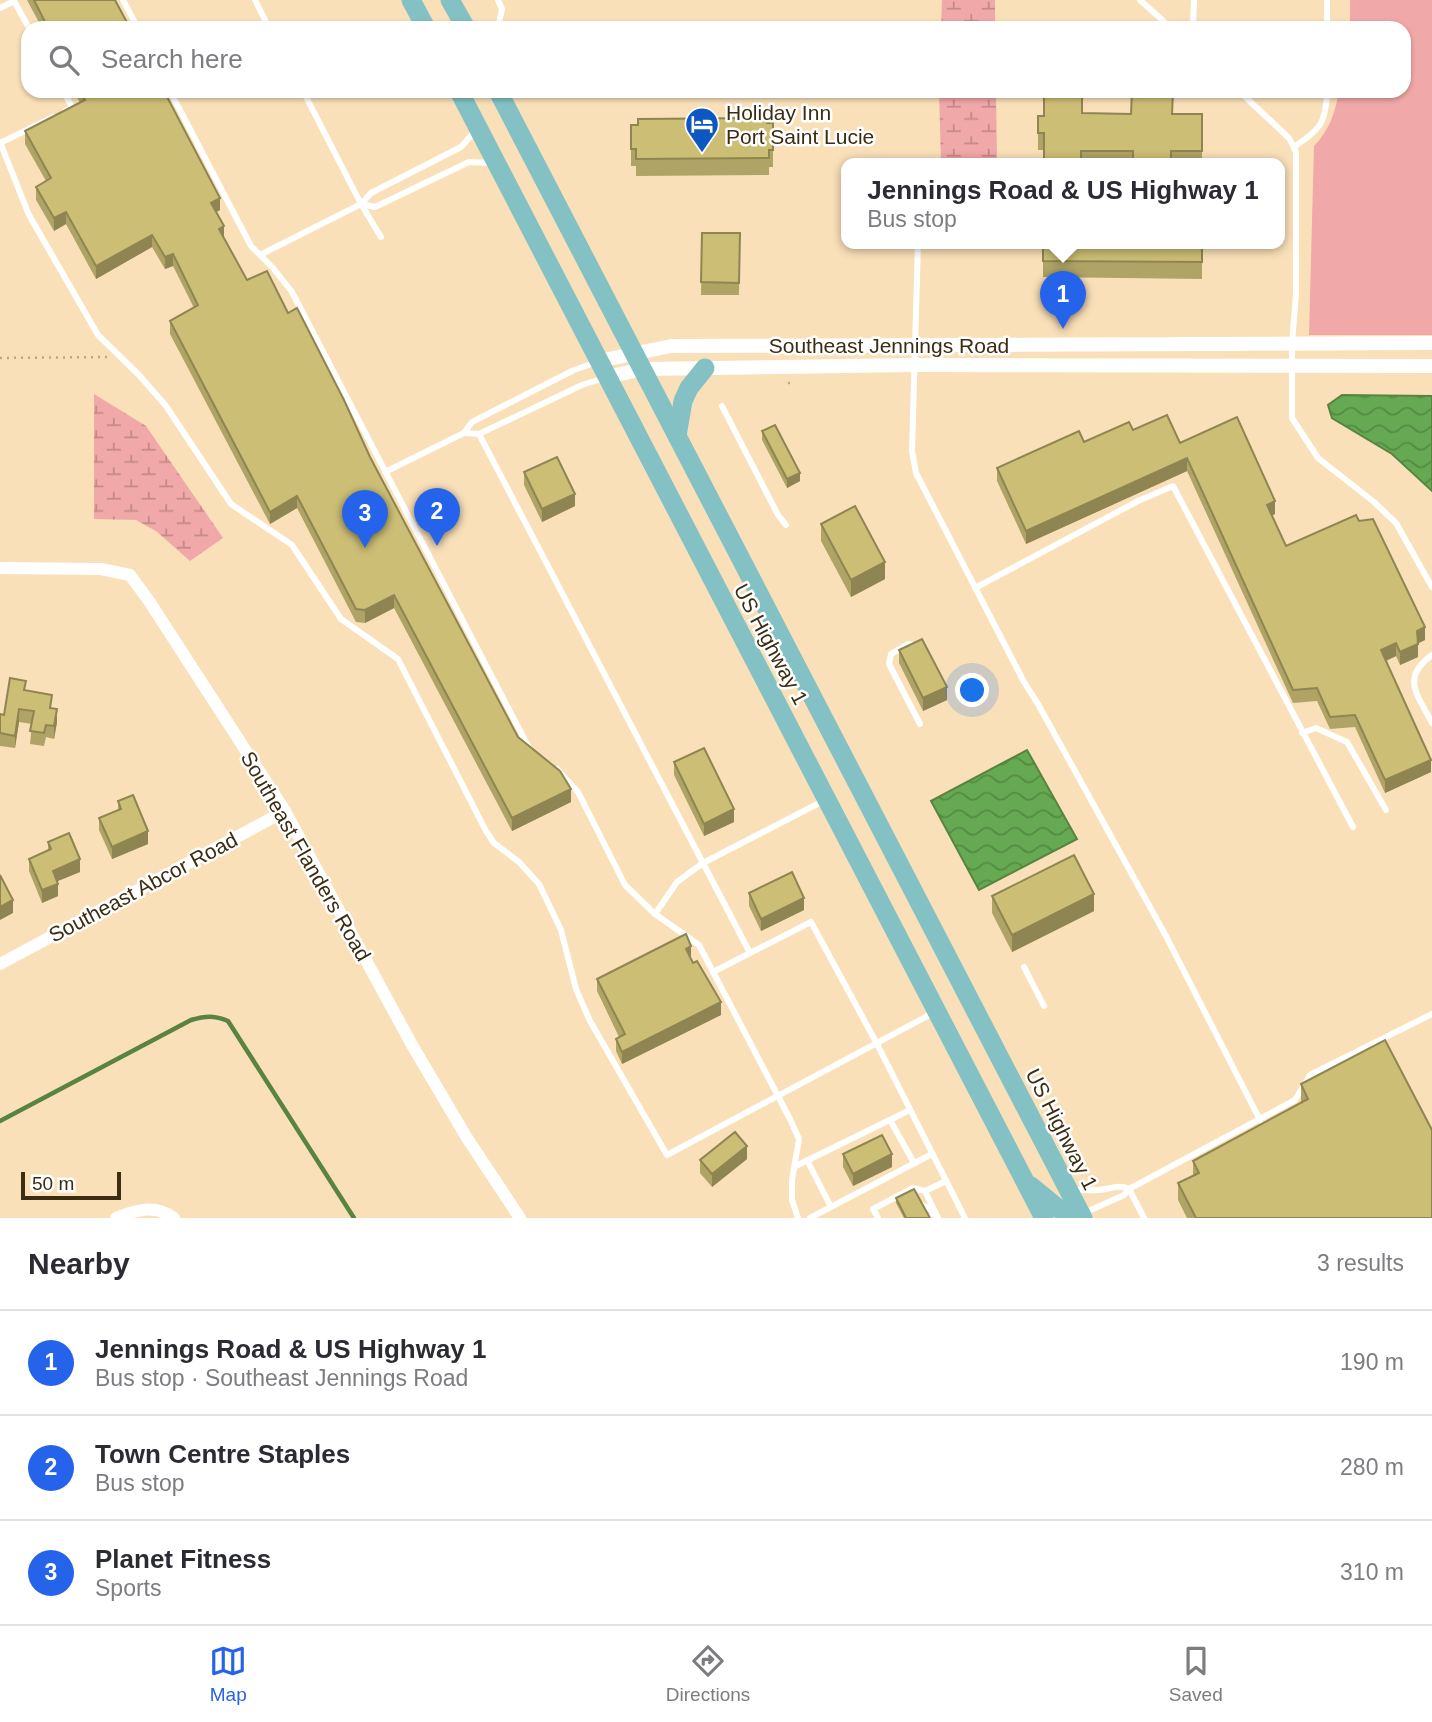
<!DOCTYPE html>
<meta charset="utf-8">
<style>
:root{--surface:#fff;--page:#f2f2f3;--text:#2b2b33;--muted:#7c7c81;--line:#e1e1e2;--accent:#2563eb}
body{margin:0;font-family:Arial,sans-serif;background:var(--page);color:var(--text)}
.scale{position:absolute;left:21px;bottom:18px;width:100px;box-sizing:border-box;padding-left:7px;border:4px solid #3c2c11;border-top:0;font-size:19px;line-height:24px;white-space:nowrap;color:#3c2c11;-webkit-text-stroke:5px #fff;paint-order:stroke}
.you{position:absolute;left:973px;top:691px;width:24px;height:24px;margin:-18px;border:5px solid #fff;border-radius:50%;background:#1a73e8;box-shadow:0 0 0 10px #1a73e833}
.badge{display:grid;place-items:center;width:46px;height:46px;border-radius:50%;background:var(--accent);color:#fff;font-size:23px;font-weight:700}
.pin{position:absolute;translate:-50% -58px;filter:drop-shadow(0 2px 4px #0008)}
.pin::after{content:'';position:absolute;top:37px;width:24px;height:21px;background:inherit;clip-path:polygon(0 0,100% 0,50% 100%)}
.popup{position:absolute;left:841px;top:158px;width:444px;height:91px;box-sizing:border-box;display:grid;place-content:center;border-radius:14px;background:var(--surface);filter:drop-shadow(0 2px 5px #0005);font-size:23px;white-space:nowrap;color:var(--muted)}
.popup b{font-size:26px;color:var(--text)}
.popup::after{content:'';position:absolute;left:50%;top:100%;margin-left:-14px;border:14px solid transparent;border-top-color:var(--surface)}
.list{margin:0;padding:0;list-style:none}
h2{display:flex;justify-content:space-between;align-items:center;height:91px;margin:0;padding:0 28px;font-size:30px}
h2 small{font-size:23px;font-weight:400;color:var(--muted)}
.list li{display:grid;grid-template-columns:46px 1fr auto;gap:21px;align-items:center;box-sizing:border-box;height:105px;padding:0 28px;border-top:2px solid var(--line)}
.list b{display:block;font-size:26px;white-space:nowrap}
.list p{margin:0;font-size:23px;white-space:nowrap;color:var(--muted)}
.list em{font-size:23px;font-style:normal;color:var(--muted)}
.icon{flex:none;width:38px;height:38px;fill:none;stroke:currentColor;stroke-width:2;stroke-linecap:round;stroke-linejoin:round}
.map{position:relative;flex:none;width:1432px;height:1218px;overflow:hidden}
.search{position:absolute;background:var(--surface);box-shadow:0 2px 5px #0004;left:21px;right:21px;top:21px;height:77px;display:flex;align-items:center;gap:18px;box-sizing:border-box;padding:0 24px;border-radius:21px;color:var(--muted);font-size:26px}
.sheet{height:406px;background:var(--surface)}
nav{display:flex;justify-content:space-around;align-items:center;box-sizing:border-box;height:98px;border-top:2px solid var(--line);background:var(--surface);font-size:19px;color:var(--muted)}
nav a{display:grid;justify-items:center;gap:4px}
nav .on{color:var(--accent)}
.map>svg:first-child{display:block}
.grass{fill:#f1a8a8}
.wetland{fill:url(#wetland-marsh)}
.water{fill:url(#water-waves);stroke:#59843f;stroke-width:2}
.lines{fill:none;stroke-linecap:round;stroke-linejoin:round}
.stream{stroke:#59843f;stroke-width:4.5}
.path{stroke:#bca683;stroke-width:2.5;stroke-dasharray:2 5;stroke-linecap:butt}
.service{stroke:#fff;stroke-width:6}
.minor{stroke:#fff;stroke-width:12}
.tertiary{stroke:#fff;stroke-width:14}
.primary{stroke:#83c1c4;stroke-width:19}
.wall{fill:#afa365}
.shaded-wall{fill:#8f8552}
.building{fill:#ccbe75;stroke:#8f8552;stroke-width:2}
.labels{text-anchor:middle;dominant-baseline:central;stroke-width:5;stroke-linejoin:round;paint-order:stroke}
.poi-label{font-size:21px;fill:#3c2c11;stroke:#fff;text-anchor:start}
.street-label{font-size:21px;fill:#3c2c11;stroke:#fff}
</style>
<div class="map">
<svg width="1432" height="1218" viewBox="0 0 1432 1218">
<defs>
<pattern id="wetland-marsh" width="20" height="14" patternUnits="userSpaceOnUse" patternTransform="scale(1.75)"><rect width="20" height="14" fill="#f1a8a8"/><path d="M1 5h8M5 5V1M11 12h8M15 12V8" fill="none" stroke="#c48987"/></pattern>
<pattern id="water-waves" width="16" height="10" patternUnits="userSpaceOnUse" patternTransform="scale(1.75)"><rect width="16" height="10" fill="#65aa53"/><path d="M0 5q4-4 8 0t8 0" fill="none" stroke="#548b43"/></pattern>
</defs>
<rect width="100%" height="100%" fill="#f9e0b9"/>
<!-- grass -->
<path class="grass" d="M 1350,0 L 1432,0 L 1432,335 L 1309,335 L 1314,146 C 1330,130 1335,112 1339,91 L 1404,91 L 1404,28 L 1350,28 Z"/>
<!-- wetland -->
<g class="wetland">
<polygon points="942,0 995,0 995,28 941,28"/>
<polygon points="939,91 996,91 997,163 941,163"/>
<polygon points="94,394 146,426 223,538 190,561 156,531 136,520 94,519"/>
</g>
<!-- water -->
<g class="water">
<polygon points="1342,395 1432,396 1432,491 1392,454 1332,418 1328,405"/>
<polygon points="1027,750 1077,839 979,890 931,801"/>
</g>
<g class="lines">
<!-- stream -->
<path class="stream" d="M 0,1121 L 191,1020 C 205,1016 214,1015 228,1021 L 354,1218"/>
<!-- path -->
<g class="path">
<polyline points="0,358 109,357"/>
<polyline points="788,383 795,383"/>
</g>
<!-- service -->
<g class="service">
<polyline points="123,0 138,28"/>
<polyline points="255,0 269,28"/>
<polyline points="498,0 502,9 498,28"/>
<polyline points="1140,0 1171,28"/>
<polyline points="0,8 14,1 29,28"/>
<polyline points="1193,28 1194,0"/>
<polyline points="1327,28 1327,0"/>
<polyline points="63,91 72,107 65,111"/>
<polyline points="170,91 251,246 273,268 292,292 529,748"/>
<polyline points="303,91 361,204 381,237"/>
<polyline points="1239,91 1289,138 1296,152 1296,294 1292,343 1292,418 1318,458 1374,502 1396,523 1432,587"/>
<polyline points="0,142 29,215 98,335 139,375 166,406 231,504 292,545 341,619 398,659 486,831 494,843 519,862 539,884 561,930 576,989 590,1021 667,1155 933,1013"/>
<polyline points="0,143 53,117"/>
<path d="M 1294,147 C 1320,129 1326,124 1327,91"/>
<polyline points="361,204 375,207 469,162 492,163"/>
<polyline points="918,243 912,451 916,473 1024,682 1038,704 1166,936 1260,1120"/>
<polyline points="260,255 361,204 371,193 461,147 475,131"/>
<polyline points="722,406 778,515 786,525"/>
<polyline points="464,433 479,434 582,385 604,378"/>
<polyline points="479,434 750,953"/>
<polyline points="385,472 464,433 472,422 574,370 597,362"/>
<polyline points="975,588 1138,501 1173,486 1353,827"/>
<polyline points="919,646 908,644 891,654 889,664 920,724"/>
<path d="M 1432,655 C 1400,678 1418,695 1432,723"/>
<polyline points="1302,733 1316,728 1347,742 1386,810"/>
<polyline points="557,769 578,792 625,885 655,914 699,945 790,1119 799,1139 792,1180 792,1200 798,1218"/>
<polyline points="655,914 677,882 703,863 825,800"/>
<polyline points="1024,967 1044,1006"/>
<polyline points="713,972 811,922 876,1042 965,1218"/>
<polyline points="890,1120 914,1163"/>
<polyline points="807,1160 831,1207"/>
<polyline points="796,1166 910,1110"/>
<path d="M 1073,1190 C 1082,1189 1090,1191 1099,1190 C 1111,1189 1118,1184 1129,1189 L 1144,1218"/>
<polyline points="925,1191 938,1218"/>
<polyline points="920,1204 935,1212 929,1218"/>
<polyline points="1082,1214 1124,1195 1129,1189 1295,1100 1310,1075 1432,1014"/>
<polyline points="810,1218 932,1154"/>
<polyline points="878,1218 873,1209 913,1188 925,1191 946,1181"/>
</g>
<!-- minor -->
<g class="minor">
<polyline points="0,568 101,569 130,575 149,601 285,811 412,1045 467,1138 520,1218"/>
<polyline points="0,964 285,811"/>
<path d="M 116,1218 C 135,1210 155,1204 174,1218"/>
</g>
<!-- tertiary -->
<g class="tertiary">
<polyline points="599,361 671,346 1432,343"/>
<polyline points="606,377 644,369 913,365 1432,366"/>
</g>
<!-- primary -->
<g class="primary">
<polyline points="411,0 426,28"/>
<polyline points="450,0 466,28"/>
<polyline points="459,91 1044,1218"/>
<polyline points="498,91 1083,1218"/>
<polyline points="677,436 683,401 689,388 705,368"/>
<polyline points="1031,1186 1059,1209 1081,1214"/>
</g>
</g>
<!-- wall -->
<g class="wall">
<polygon points="27,0 115,0 130,28 42,28"/>
<polygon points="74,91 164,91 220,210 216,212 224,238 247,280 288,313 370,457 518,737 571,802 512,831 394,608 365,623 356,622 297,508 270,524 170,334 170,321 194,308 173,266 165,269 152,247 96,279 66,224 54,231 36,200 36,187 46,181 25,144 25,131 80,103"/>
<polygon points="1082,113 1202,114 1202,163 1044,163 1044,150 1038,150 1038,116"/>
<polygon points="773,123 773,167 769,167 769,175 636,176 636,166 631,166 631,125"/>
<polygon points="702,233 740,233 739,295 701,295"/>
<polygon points="1040,243 1202,243 1202,279 1043,277 1043,245 1040,245"/>
<polygon points="1133,430 1180,443 1275,514 1272,516 1286,546 1425,640 1418,643 1418,657 1400,665 1396,656 1386,661 1431,772 1385,793 1355,727 1330,729 1317,701 1293,703 1187,471 1026,544 997,481 997,468 1084,442"/>
<polygon points="762,431 800,481 787,488 762,440"/>
<polygon points="524,472 575,506 542,522 524,485"/>
<polygon points="821,524 885,579 851,597 821,541"/>
<polygon points="899,650 947,700 923,711 899,663"/>
<polygon points="26,691 52,708 57,722 54,739 46,737 44,746 30,744 32,724 19,722 15,748 0,746 0,714 4,715"/>
<polygon points="674,762 734,822 704,836 674,775"/>
<polygon points="118,801 148,844 112,859 99,830 99,818 118,810"/>
<polygon points="48,842 80,872 57,881 58,896 42,903 29,871 29,859 48,851"/>
<polygon points="749,893 804,910 761,931 749,906"/>
<polygon points="992,896 1094,911 1012,952 992,913"/>
<polygon points="691,959 721,1015 622,1064 616,1051 616,1039 619,1037 597,991 597,979"/>
<polygon points="1301,1084 1432,1218 1187,1218 1178,1200 1178,1183 1193,1176 1193,1161 1301,1103"/>
<polygon points="843,1154 892,1167 853,1186 843,1167"/>
<polygon points="747,1159 712,1187 700,1173 700,1160"/>
<polygon points="896,1198 930,1218 904,1218 896,1203"/>
</g>
<!-- shaded-wall -->
<g class="shaded-wall">
<polygon points="220,198 220,210 211,215 211,203"/>
<polygon points="66,212 66,224 54,231 54,218"/>
<polygon points="224,226 224,239 219,229"/>
<polygon points="152,235 152,247 96,279 96,266"/>
<polygon points="173,254 173,266 165,269 165,257"/>
<polygon points="1187,458 1187,471 1026,544 1026,531"/>
<polygon points="800,473 800,481 787,488 787,479"/>
<polygon points="575,494 575,506 542,522 542,509"/>
<polygon points="297,496 297,508 270,524 270,512"/>
<polygon points="1275,501 1275,514 1267,518 1267,505"/>
<polygon points="885,562 885,579 851,597 851,580"/>
<polygon points="394,595 394,608 365,623 365,610"/>
<polygon points="1425,627 1425,640 1417,644 1417,631"/>
<polygon points="1396,643 1396,656 1381,663 1381,650"/>
<polygon points="1418,644 1418,657 1400,665 1400,652"/>
<polygon points="947,687 947,700 923,711 923,698"/>
<polygon points="19,709 19,722 15,748 15,736"/>
<polygon points="57,709 57,722 54,739 54,726"/>
<polygon points="1431,760 1431,772 1385,793 1385,780"/>
<polygon points="571,789 571,802 512,831 512,818"/>
<polygon points="734,809 734,822 704,836 704,824"/>
<polygon points="148,831 148,844 112,859 112,847"/>
<polygon points="80,859 80,872 53,883 53,871"/>
<polygon points="58,884 58,896 42,903 42,890"/>
<polygon points="1094,894 1094,911 1012,952 1012,935"/>
<polygon points="804,898 804,910 761,931 761,919"/>
<polygon points="13,900 13,913 0,920 0,907"/>
<polygon points="691,946 691,959 686,949"/>
<polygon points="721,1002 721,1015 622,1064 622,1052"/>
<polygon points="747,1146 747,1159 712,1187 712,1174"/>
<polygon points="892,1154 892,1167 853,1186 853,1174"/>
</g>
<!-- building -->
<g class="building">
<polygon points="34,0 115,0 130,28 48,28"/>
<polygon points="81,91 164,91 220,198 211,203 224,226 219,229 247,280 267,271 288,313 297,308 344,400 370,457 518,737 560,771 571,789 512,818 394,595 365,610 356,609 297,496 270,512 170,321 198,305 173,254 165,257 152,235 96,266 66,212 54,218 36,187 51,178 25,131 85,100"/>
<polygon points="1044,91 1082,91 1082,113 1131,114 1132,91 1173,91 1172,114 1202,114 1202,151 1171,151 1171,163 1133,163 1133,151 1081,151 1081,163 1044,163 1044,133 1038,133 1038,116 1044,116"/>
<polygon points="767,118 767,123 773,123 773,150 769,150 769,158 636,159 636,149 631,149 631,125 638,125 638,119"/>
<polygon points="702,233 740,233 739,283 701,282"/>
<polygon points="1043,243 1202,243 1202,262 1043,261"/>
<polygon points="1167,415 1180,443 1237,417 1275,501 1267,505 1286,546 1356,515 1359,521 1373,519 1425,627 1417,631 1418,644 1400,652 1396,643 1381,650 1431,760 1385,780 1355,715 1330,717 1317,688 1293,690 1187,458 1026,531 997,468 1079,431 1084,442 1129,422 1133,430"/>
<polygon points="775,425 800,473 787,479 762,431"/>
<polygon points="557,457 575,494 542,509 524,472"/>
<polygon points="855,506 885,562 851,580 821,524"/>
<polygon points="922,639 947,687 923,698 899,650"/>
<polygon points="10,678 26,681 24,690 52,695 50,708 57,709 54,726 46,725 44,733 30,731 34,711 19,709 15,736 0,733 0,714 4,715"/>
<polygon points="704,748 734,809 704,824 674,762"/>
<polygon points="133,795 148,831 112,847 99,818 121,809 118,801"/>
<polygon points="69,833 80,859 53,871 58,884 42,890 29,859 51,849 48,842"/>
<polygon points="1074,855 1094,894 1012,935 992,896"/>
<polygon points="792,872 804,898 761,919 749,893"/>
<polygon points="0,875 13,900 0,907"/>
<polygon points="686,934 691,946 686,949 693,963 697,961 721,1002 622,1052 616,1039 625,1034 597,979"/>
<polygon points="1385,1040 1432,1130 1432,1218 1196,1218 1178,1183 1199,1173 1193,1161 1308,1099 1301,1084"/>
<polygon points="735,1132 747,1146 712,1174 700,1160"/>
<polygon points="882,1135 892,1154 853,1174 843,1154"/>
<polygon points="914,1189 930,1218 906,1218 896,1198"/>
</g>
<!-- icons -->
<defs>
<g id="hotel-pin" transform="scale(1.75)"><path d="M0 17L-7.5 6A9.5 9.5 0 1 1 7.5 6Z" fill="#0c57c1" stroke="#fff"/><path d="M-6-4.5h1.5V1H6V5H4.5V3h-9V5H-6ZM-4 0a1.8 1.8 0 1 1 3.6 0ZM.5 0V-2.5h3Q6-2.5 6 0Z" fill="#fff"/></g>
</defs>
<g fill-rule="evenodd">
<use href="#hotel-pin" x="702" y="124"/>
</g>
<g class="labels">
<!-- poi labels -->
<g class="poi-label">
<text x="726" y="112">Holiday Inn<tspan x="726" dy="24">Port Saint Lucie</tspan></text>
</g>
<!-- street labels -->
<g class="street-label">
<text x="889" y="345">Southeast Jennings Road</text>
<text transform="translate(771 644) rotate(62)">US Highway 1</text>
<text transform="translate(306 856) rotate(60)">Southeast Flanders Road</text>
<text transform="translate(143 887) rotate(-28)">Southeast Abcor Road</text>
<text transform="translate(1062 1129) rotate(63)">US Highway 1</text>
</g>
</g>
</svg>
<div class="scale">50 m</div>
<div class="you"></div>
<div class="pin badge" style="left:1063px;top:329px">1</div>
<div class="popup"><b>Jennings Road &amp; US Highway 1</b>Bus stop</div>
<div class="pin badge" style="left:437px;top:546px">2</div>
<div class="pin badge" style="left:365px;top:548px">3</div>
<div class="search"><svg class="icon" aria-label="search" viewBox="0 0 24 24"><circle cx="10" cy="10" r="6"/><path d="M15 15l6 6"/></svg>Search here</div>
</div>
<section class="sheet">
<h2>Nearby<small>3 results</small></h2>
<ul class="list">
<li><span class="badge">1</span><div><b>Jennings Road &amp; US Highway 1</b><p>Bus stop · Southeast Jennings Road</p></div><em>190 m</em></li>
<li><span class="badge">2</span><div><b>Town Centre Staples</b><p>Bus stop</p></div><em>280 m</em></li>
<li><span class="badge">3</span><div><b>Planet Fitness</b><p>Sports</p></div><em>310 m</em></li>
</ul>
</section>
<nav>
<a class="on"><svg class="icon" aria-label="map" viewBox="0 0 24 24"><path d="M3 6l6-2 6 2 6-2v14l-6 2-6-2-6 2zM9 4v14M15 6v14"/></svg>Map</a>
<a><svg class="icon" aria-label="directions" viewBox="0 0 24 24"><path d="M12 3l9 9-9 9-9-9zM9 14v-3h6M13 9l2 2-2 2"/></svg>Directions</a>
<a><svg class="icon" aria-label="saved" viewBox="0 0 24 24"><path d="M7 4h10v16l-5-4-5 4z"/></svg>Saved</a>
</nav>
